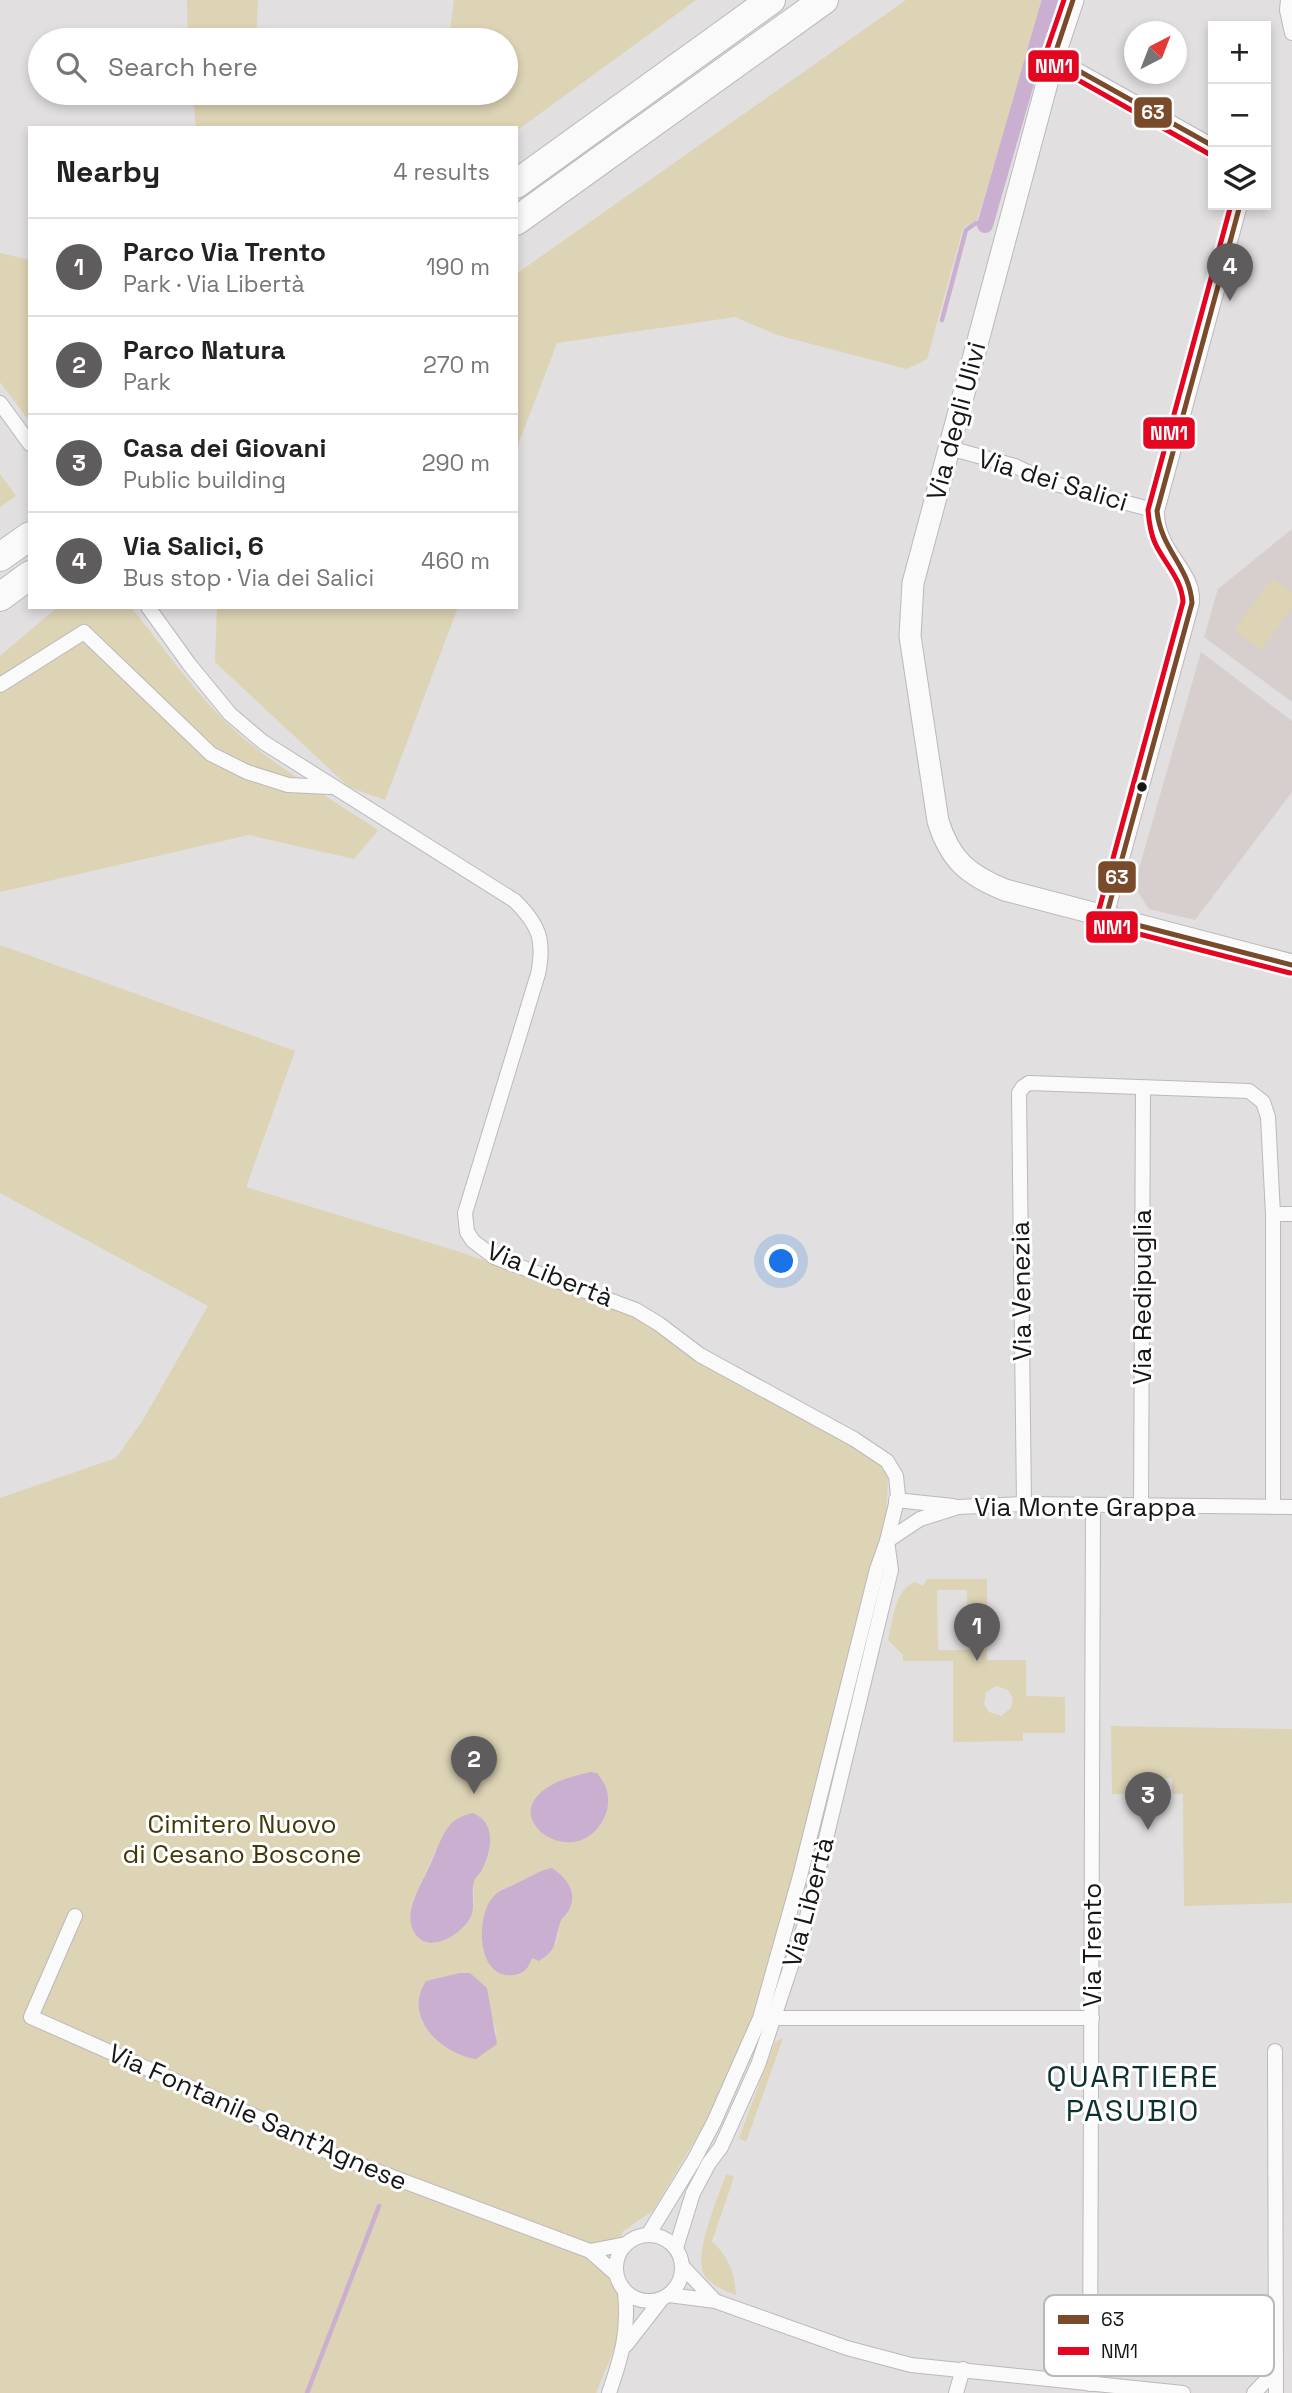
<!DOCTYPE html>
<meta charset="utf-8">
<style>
:root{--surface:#fff;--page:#f6f6f6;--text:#222;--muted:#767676;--line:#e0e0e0;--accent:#5e5c5c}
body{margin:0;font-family:"Space Grotesk",sans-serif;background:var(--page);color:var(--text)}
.controls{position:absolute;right:21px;top:21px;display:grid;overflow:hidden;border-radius:0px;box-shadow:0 4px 10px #0003}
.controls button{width:63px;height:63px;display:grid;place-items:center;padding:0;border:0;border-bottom:2px solid var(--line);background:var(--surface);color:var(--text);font:35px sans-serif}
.compass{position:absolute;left:1124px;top:21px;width:63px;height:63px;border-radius:50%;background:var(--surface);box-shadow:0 4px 10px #0003;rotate:42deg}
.you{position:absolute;left:782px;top:1262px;width:24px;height:24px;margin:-18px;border:5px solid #fff;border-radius:50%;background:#1a73e8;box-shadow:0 0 0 10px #1a73e833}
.badge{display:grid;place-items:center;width:46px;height:46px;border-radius:50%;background:var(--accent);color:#fff;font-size:23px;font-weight:700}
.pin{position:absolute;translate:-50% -58px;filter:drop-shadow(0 2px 4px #0008)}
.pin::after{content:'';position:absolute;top:37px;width:24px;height:21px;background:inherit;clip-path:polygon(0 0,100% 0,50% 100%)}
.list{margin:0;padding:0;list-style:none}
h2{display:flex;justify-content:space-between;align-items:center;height:91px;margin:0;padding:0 28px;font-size:30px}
h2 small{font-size:23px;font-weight:400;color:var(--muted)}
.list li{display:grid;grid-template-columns:46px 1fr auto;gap:21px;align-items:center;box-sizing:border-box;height:98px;padding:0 28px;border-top:2px solid var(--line)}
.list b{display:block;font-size:26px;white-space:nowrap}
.list p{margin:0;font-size:23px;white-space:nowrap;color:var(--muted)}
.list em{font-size:23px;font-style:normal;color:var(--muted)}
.icon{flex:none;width:38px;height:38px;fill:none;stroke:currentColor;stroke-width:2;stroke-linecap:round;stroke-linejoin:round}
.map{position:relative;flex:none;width:1292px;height:2393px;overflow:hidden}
.search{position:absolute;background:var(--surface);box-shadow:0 4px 10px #0003;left:28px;top:28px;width:490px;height:77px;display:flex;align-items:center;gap:18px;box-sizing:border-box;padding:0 24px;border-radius:38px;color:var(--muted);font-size:26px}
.panel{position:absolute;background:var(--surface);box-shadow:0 4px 10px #0003;left:28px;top:126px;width:490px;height:483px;border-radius:0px}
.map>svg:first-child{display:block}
.built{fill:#d7cfce}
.green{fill:#ddd3b5;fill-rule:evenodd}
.water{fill:#cbafd0}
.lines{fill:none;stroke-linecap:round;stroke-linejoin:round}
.stream{stroke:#cbafd0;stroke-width:4.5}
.canal{stroke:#cbafd0;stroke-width:16}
.street-casing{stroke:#bbb9b9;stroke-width:16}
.secondary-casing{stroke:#bbb9b9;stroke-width:23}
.highway-casing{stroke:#bbb9b9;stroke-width:30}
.street{stroke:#fafafa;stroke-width:14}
.secondary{stroke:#fafafa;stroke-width:21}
.highway{stroke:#fafafa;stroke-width:28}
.bus-1-casing{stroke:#fff;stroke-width:10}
.bus-2-casing{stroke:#fff;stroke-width:10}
.bus-1{stroke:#7a4b2a;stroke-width:5}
.bus-2{stroke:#e40520;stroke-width:5}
.bus-dot{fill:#171616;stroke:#fff;stroke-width:2.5}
.labels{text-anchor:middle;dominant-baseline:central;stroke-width:6;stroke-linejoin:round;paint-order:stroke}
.street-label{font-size:26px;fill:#171616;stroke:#fff}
.park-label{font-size:26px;fill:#433707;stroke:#fff}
.quarter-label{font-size:30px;letter-spacing:2px;fill:#0d3131;stroke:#fff}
.key{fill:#fff;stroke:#b9b9b9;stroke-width:2}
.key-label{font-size:19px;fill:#171616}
.line-badge{stroke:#fff;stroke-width:2.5}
.badge-label{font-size:19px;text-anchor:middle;font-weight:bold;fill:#fff}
</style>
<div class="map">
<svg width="1292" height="2393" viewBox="0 0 1292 2393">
<rect width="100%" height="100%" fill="#e1dfdf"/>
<!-- built -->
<g class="built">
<polygon points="1292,529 1292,702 1204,637 1218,589"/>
<polygon points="1201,652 1292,721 1292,792 1195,920 1149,909 1134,886"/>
</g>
<!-- green -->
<g class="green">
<polygon points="187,0 258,0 256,40 188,40"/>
<polygon points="454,0 696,0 516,131 516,128 196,128 193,93 283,93 441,105 443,93 506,93 506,40 449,40"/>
<polygon points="906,0 1045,0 977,220 963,228 927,359 907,369 777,335 735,317 557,343 516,450 516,274"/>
<polygon points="0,253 30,260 30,422 0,382"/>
<polygon points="0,474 16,496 0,507"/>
<polygon points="1272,578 1292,593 1292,608 1261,650 1234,630"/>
<path d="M 58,607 L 131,607 C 171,657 209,714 261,752 C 298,780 339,804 378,830 L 354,859 L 249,835 L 0,892 L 0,656 Z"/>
<polygon points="217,607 458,607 385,800 349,787 215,662"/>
<path d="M 0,945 L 295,1051 L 246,1187 L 460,1252 L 612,1306 L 644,1321 L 877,1459 L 888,1478 L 886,1524 L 755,2017 L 708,2118 L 653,2211 L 623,2231 L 608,2276 L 619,2296 L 617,2342 L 596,2393 L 0,2393 L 0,1498 L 116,1458 L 143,1420 L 208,1306 L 0,1193 ZM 580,1774 L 589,1836 C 568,1843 559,1845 540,1831 L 549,1786 ZM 473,1813 C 493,1820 493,1847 485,1864 C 482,1870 475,1876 474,1883 C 472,1889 475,1897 474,1904 C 470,1924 452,1940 433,1943 L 413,1900 L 440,1841 L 450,1825 ZM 515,1884 L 568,1913 L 560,1920 L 556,1944 L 532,1958 L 492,1898 L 502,1889 ZM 444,1978 L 493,2020 L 497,2033 L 450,2050 L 436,2038 L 422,2022 L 426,1981 Z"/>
<path d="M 927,1579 L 987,1579 L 987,1660 L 1026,1660 L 1026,1696 L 1065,1697 L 1065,1733 L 1023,1733 L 1023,1741 L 953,1742 L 953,1661 L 903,1661 L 903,1655 L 888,1640 C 893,1621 895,1589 915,1582 L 923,1586 ZM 937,1590 L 967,1590 L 968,1650 L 938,1650 ZM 996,1686 L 1008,1690 L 1013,1698 L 1011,1708 L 1001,1716 L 989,1712 L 984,1704 L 986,1692 Z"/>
<polygon points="1111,1726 1292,1729 1292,1903 1184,1906 1183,1794 1172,1794 1172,1778 1158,1778 1158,1794 1143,1794 1143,1778 1129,1778 1130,1794 1112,1794"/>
<polygon points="783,2038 746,2142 739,2138 775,2042"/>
<path d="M 726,2174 L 734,2177 L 712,2241 C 728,2257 735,2272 736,2295 C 725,2291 710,2285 704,2274 C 693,2254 719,2196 726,2174 Z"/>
</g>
<!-- water -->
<g class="water">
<path d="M 591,1772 L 597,1773 C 608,1786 612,1801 604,1818 C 572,1884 464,1797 591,1772 Z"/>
<path d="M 473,1813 C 496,1822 492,1850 483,1868 C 481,1873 475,1877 474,1882 C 471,1891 475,1903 472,1914 C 465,1932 432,1955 416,1935 C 401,1915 420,1887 428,1869 C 436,1854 439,1838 450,1825 C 456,1818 464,1815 473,1813 Z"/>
<path d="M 552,1868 C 567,1878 578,1892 569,1910 C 567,1915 561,1918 560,1923 C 554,1942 558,1949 539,1961 L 532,1958 C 528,1968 525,1974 513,1975 C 477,1980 475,1917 493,1897 C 500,1889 508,1888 517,1883 C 529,1878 539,1870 552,1868 Z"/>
<path d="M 460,1973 L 470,1973 L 487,1988 L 497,2044 L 476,2059 C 441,2054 402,2017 426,1981 Z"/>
</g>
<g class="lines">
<!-- stream -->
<g class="stream">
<polyline points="942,320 966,230 976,223 985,225"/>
<polyline points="307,2393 379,2206"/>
</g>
<!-- canal -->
<polyline class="canal" points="985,225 1050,0"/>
<!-- street casing -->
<g class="street-casing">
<g id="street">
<polyline points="1288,0 1287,10 1292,33"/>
<polyline points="1054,57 1213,146"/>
<polyline points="0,403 30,444"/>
<polyline points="949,448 1015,466 1048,482 1157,511"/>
<path d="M 148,607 L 189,664 L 230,714 L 263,742 L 515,901 C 539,925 545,940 538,974 L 465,1213 L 467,1232 L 473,1241 L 494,1257 L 636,1310 L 659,1324 L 700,1355 L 854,1439 L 887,1461 L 896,1476 L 898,1496 L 887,1541 L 877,1569 L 800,1876 L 760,2018 L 714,2122 L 694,2160 L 648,2235"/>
<polyline points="0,685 84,632 211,754 247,772 288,785 330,787"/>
<path d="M 1106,917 L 1192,603 C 1195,570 1156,552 1157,511 L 1240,205"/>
<polyline points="1273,1214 1292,1214"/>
<polyline points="896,1500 953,1506"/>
<polyline points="1024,1504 1019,1093 1023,1087 1029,1083 1249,1091 1263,1102 1268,1117 1273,1214 1273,1507"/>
<polyline points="1141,1507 1143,1088"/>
<polyline points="75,1916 31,2017 277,2126 302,2140 339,2157 590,2251 616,2274"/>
<polyline points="765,2018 1092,2018"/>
<polyline points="1275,2051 1276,2393"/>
<circle cx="649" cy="2268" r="33"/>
<polyline points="676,2248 693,2193 709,2163 721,2147 758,2065 806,1921 891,1570 887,1541 920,1519 958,1507 1024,1504 1292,1507"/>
<polyline points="590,2251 626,2244"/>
<polyline points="683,2267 715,2301"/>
<polyline points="669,2295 715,2301 847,2348 911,2365 1183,2393"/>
<polyline points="626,2345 661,2300"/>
<polyline points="1090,2384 1093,1505"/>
<path d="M 609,2393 C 622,2355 629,2332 625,2292"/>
<polyline points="956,2393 963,2369"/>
<polyline points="1254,2393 1276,2370"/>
</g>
</g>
<!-- secondary casing -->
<g class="secondary-casing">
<path id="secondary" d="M 1073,0 L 1054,57 L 913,583 L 910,636 L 938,821 C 950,860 968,875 1005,890 L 1292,965"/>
</g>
<!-- highway casing -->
<g class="highway-casing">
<g id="highway">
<polyline points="516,184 771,0"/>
<polyline points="516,221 824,0"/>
<polyline points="0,557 30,536"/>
<polyline points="0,597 30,575"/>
</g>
</g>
<!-- street -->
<use href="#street" class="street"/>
<!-- secondary -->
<use href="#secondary" class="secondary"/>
<!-- highway -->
<use href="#highway" class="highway"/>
<!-- bus-1 casing -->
<g class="bus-1-casing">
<g id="bus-1">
<polyline points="1073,0 1054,57 1213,146"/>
<path d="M 1240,205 L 1157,511 C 1161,550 1190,567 1192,603 L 1106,917 L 1292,965"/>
</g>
</g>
<!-- bus-2 casing -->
<g class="bus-2-casing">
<g id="bus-2">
<polyline points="1064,0 1045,55 1048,63 1209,154"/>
<path d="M 1231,205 L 1148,510 C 1149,522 1150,532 1155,543 C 1164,563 1182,579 1183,602 L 1097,917 L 1104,925 L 1290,973"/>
</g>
</g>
<!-- bus-1 -->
<use href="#bus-1" class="bus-1"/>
<!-- bus-2 -->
<use href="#bus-2" class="bus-2"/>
</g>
<!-- markers -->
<circle class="bus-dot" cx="1142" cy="787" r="6"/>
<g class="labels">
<!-- street labels -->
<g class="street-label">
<text transform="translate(956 421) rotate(-75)">Via degli Ulivi</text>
<text transform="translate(1053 480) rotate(17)">Via dei Salici</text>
<text transform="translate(550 1274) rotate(22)">Via Libertà</text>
<text transform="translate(1021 1291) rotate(-91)">Via Venezia</text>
<text transform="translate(1142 1297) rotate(-90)">Via Redipuglia</text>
<text x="1085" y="1507">Via Monte Grappa</text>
<text transform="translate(808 1902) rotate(-75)">Via Libertà</text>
<text transform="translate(1092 1945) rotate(-90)">Via Trento</text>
<text transform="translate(258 2117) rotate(24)">Via Fontanile Sant'Agnese</text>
</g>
<!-- park labels -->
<g class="park-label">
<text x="242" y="1824">Cimitero Nuovo<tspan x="242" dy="30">di Cesano Boscone</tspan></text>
</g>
<!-- quarter labels -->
<g class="quarter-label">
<text x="1133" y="2076">QUARTIERE<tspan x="1133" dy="34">PASUBIO</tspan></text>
</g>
</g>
<!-- legend -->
<rect x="1044" y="2295" width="230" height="81" rx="10" class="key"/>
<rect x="1058" y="2315" width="31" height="9" fill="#7a4b2a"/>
<rect x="1058" y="2347" width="31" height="8" fill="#e40520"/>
<g class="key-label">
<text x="1101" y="2326">63</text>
<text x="1101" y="2358">NM1</text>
</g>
<g class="line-badge">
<rect x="1027" y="49" width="53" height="34" rx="7" fill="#e40520"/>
<rect x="1133" y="96" width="40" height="33" rx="7" fill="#7a4b2a"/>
<rect x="1142" y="416" width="54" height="34" rx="7" fill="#e40520"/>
<rect x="1097" y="860" width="40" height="34" rx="7" fill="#7a4b2a"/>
<rect x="1085" y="910" width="54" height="34" rx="7" fill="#e40520"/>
</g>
<g class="badge-label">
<text x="1054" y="73">NM1</text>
<text x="1153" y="119">63</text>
<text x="1169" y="440">NM1</text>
<text x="1117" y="884">63</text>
<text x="1112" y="934">NM1</text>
</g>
</svg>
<div class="controls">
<button>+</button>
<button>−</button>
<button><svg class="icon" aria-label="layers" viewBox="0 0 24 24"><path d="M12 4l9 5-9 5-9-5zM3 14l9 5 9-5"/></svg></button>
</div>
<svg class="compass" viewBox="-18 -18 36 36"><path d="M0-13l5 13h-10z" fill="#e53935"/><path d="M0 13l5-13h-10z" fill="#767676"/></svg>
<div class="you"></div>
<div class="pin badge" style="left:977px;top:1661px">1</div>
<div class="pin badge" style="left:474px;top:1794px">2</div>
<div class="pin badge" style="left:1148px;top:1830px">3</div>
<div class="pin badge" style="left:1230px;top:301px">4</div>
<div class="search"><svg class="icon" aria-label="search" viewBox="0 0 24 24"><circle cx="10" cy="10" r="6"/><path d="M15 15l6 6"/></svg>Search here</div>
<section class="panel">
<h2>Nearby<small>4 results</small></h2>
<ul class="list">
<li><span class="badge">1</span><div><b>Parco Via Trento</b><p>Park · Via Libertà</p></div><em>190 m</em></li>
<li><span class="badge">2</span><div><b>Parco Natura</b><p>Park</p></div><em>270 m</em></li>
<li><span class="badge">3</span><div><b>Casa dei Giovani</b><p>Public building</p></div><em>290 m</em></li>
<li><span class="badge">4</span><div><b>Via Salici, 6</b><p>Bus stop · Via dei Salici</p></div><em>460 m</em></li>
</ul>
</section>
</div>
